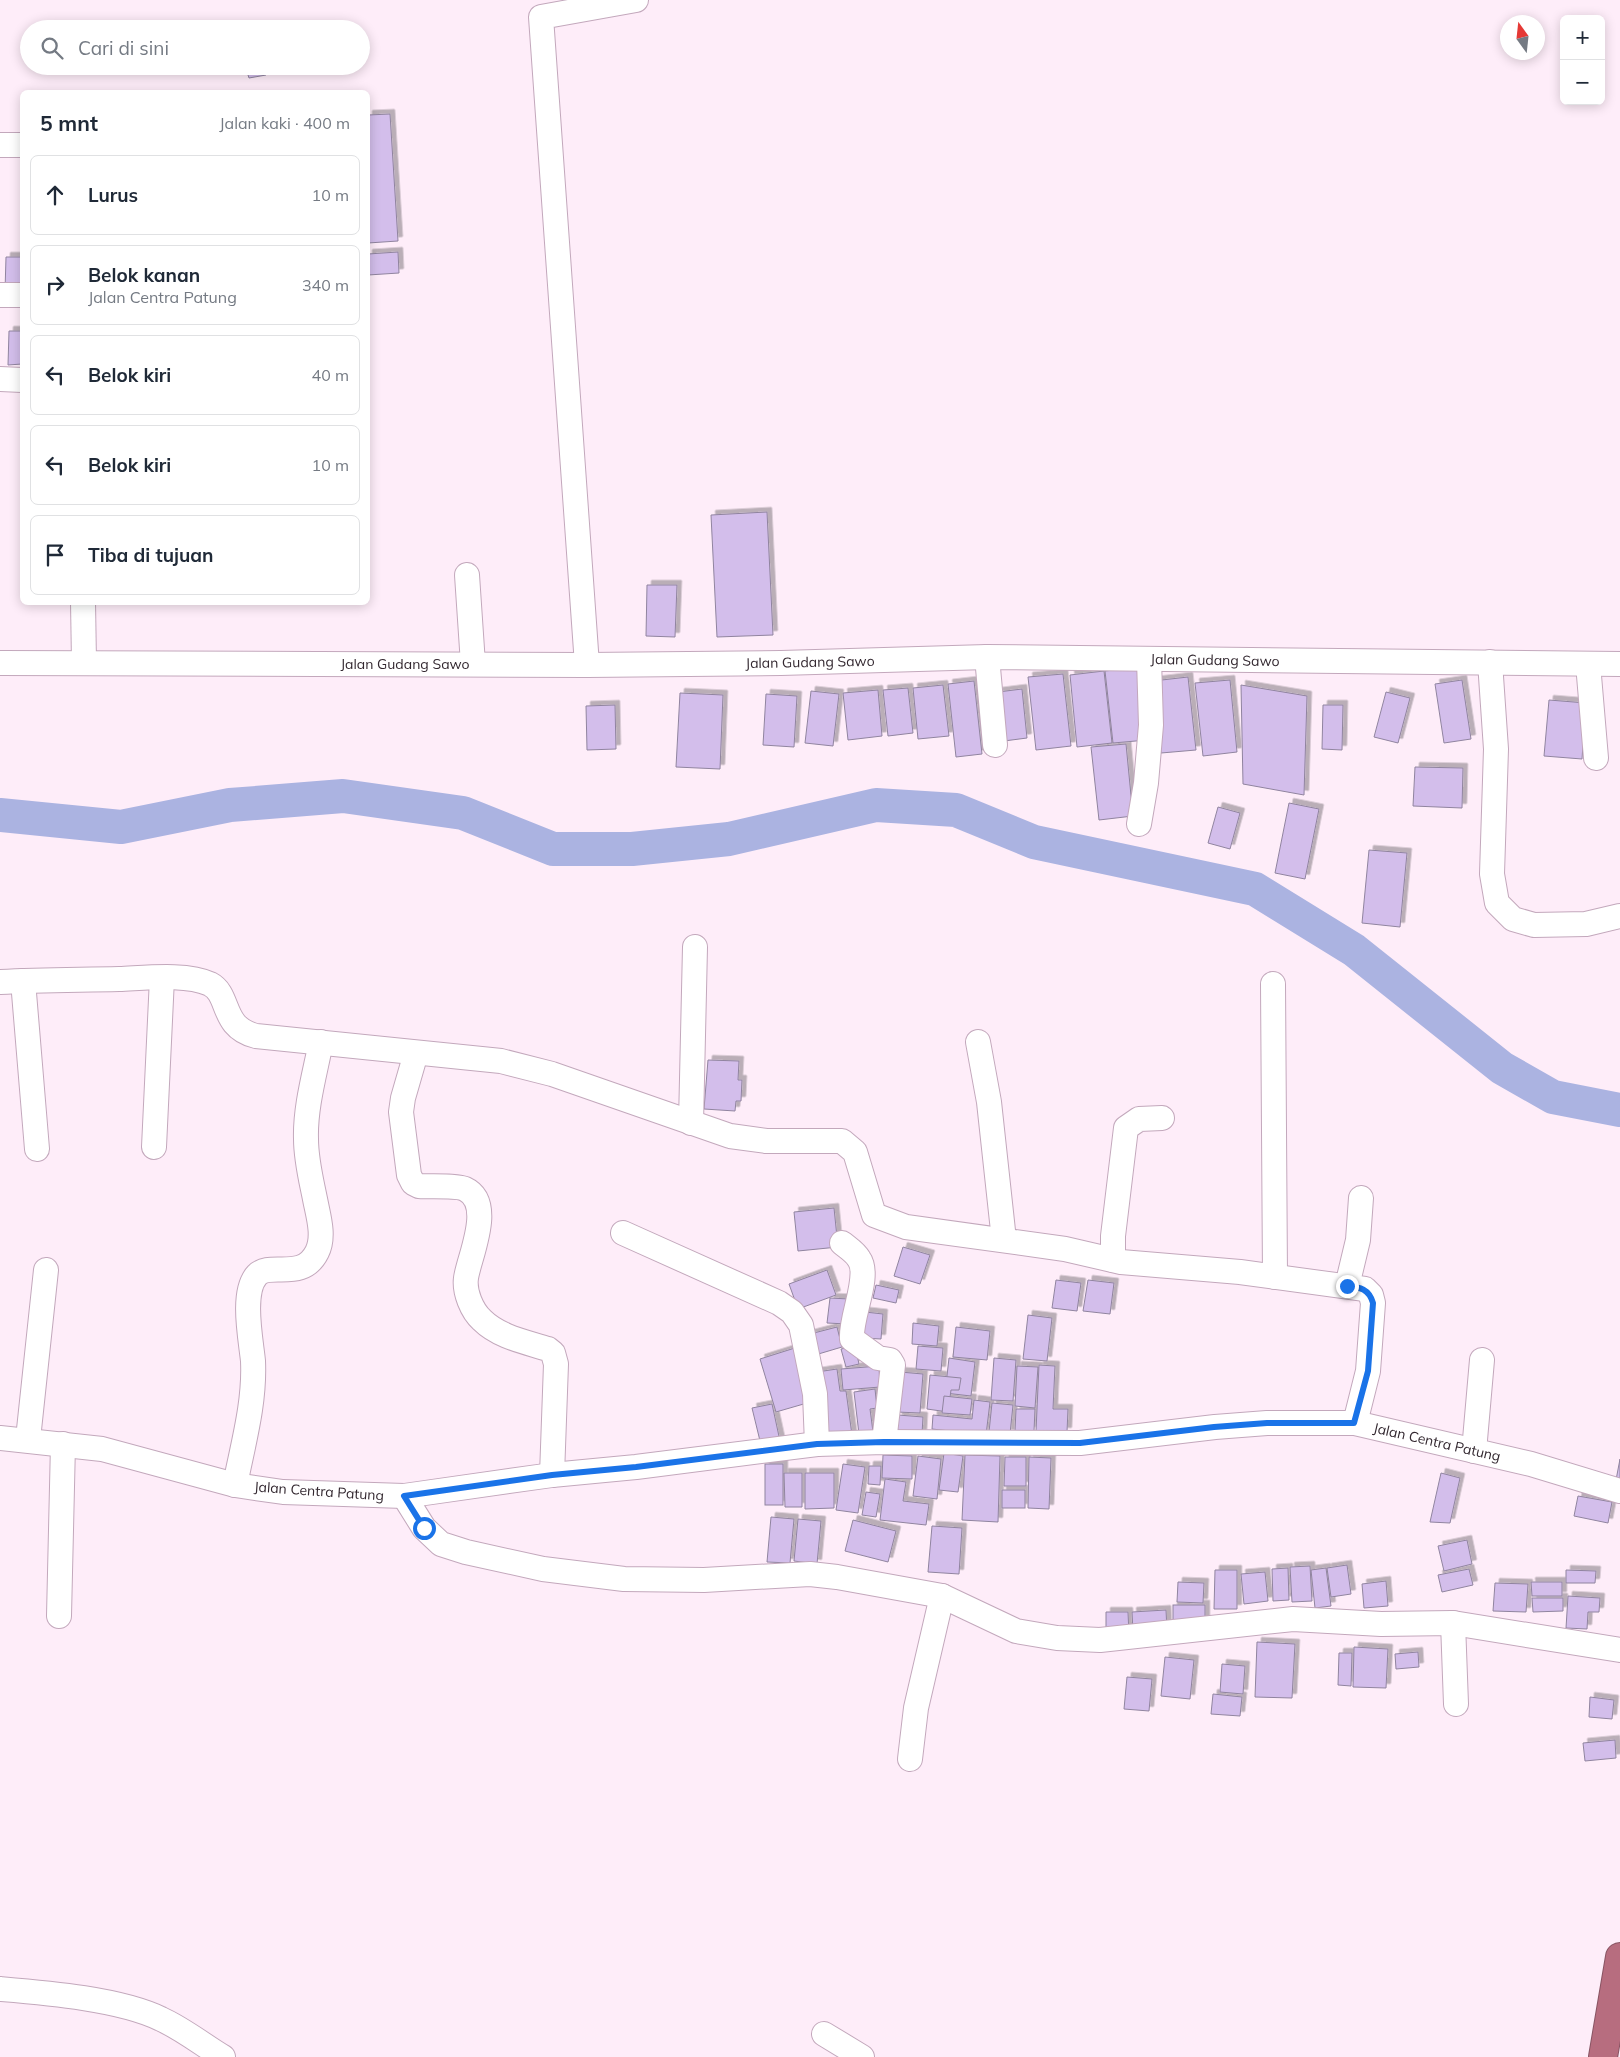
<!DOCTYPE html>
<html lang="id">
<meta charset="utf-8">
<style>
:root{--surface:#fff;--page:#f2f2f3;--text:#1f2937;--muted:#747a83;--line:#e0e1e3}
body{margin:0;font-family:Mulish,sans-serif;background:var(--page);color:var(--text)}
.controls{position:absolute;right:15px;top:15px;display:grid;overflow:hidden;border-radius:8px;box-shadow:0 2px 12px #0003}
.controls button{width:45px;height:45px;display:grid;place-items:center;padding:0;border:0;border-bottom:1px solid var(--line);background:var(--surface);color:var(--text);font:25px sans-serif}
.compass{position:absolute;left:1500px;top:15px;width:45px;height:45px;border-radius:50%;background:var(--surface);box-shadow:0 2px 12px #0003;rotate:345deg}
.stop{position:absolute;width:15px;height:15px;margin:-11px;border:4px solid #1a73e8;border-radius:50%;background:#fff}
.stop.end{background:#1a73e8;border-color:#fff;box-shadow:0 1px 5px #0008}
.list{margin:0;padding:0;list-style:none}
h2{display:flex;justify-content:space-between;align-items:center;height:65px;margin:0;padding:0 20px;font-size:21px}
h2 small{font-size:16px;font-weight:400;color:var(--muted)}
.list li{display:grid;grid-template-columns:32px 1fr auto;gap:15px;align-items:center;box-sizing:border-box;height:80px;margin:0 10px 10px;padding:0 10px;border:1px solid var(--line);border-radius:8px}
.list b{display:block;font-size:19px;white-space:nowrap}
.list p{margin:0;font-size:16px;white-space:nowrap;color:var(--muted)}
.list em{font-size:16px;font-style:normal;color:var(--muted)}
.icon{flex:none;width:28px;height:28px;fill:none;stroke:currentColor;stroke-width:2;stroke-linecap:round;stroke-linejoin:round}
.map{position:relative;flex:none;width:1620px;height:2057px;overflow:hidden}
.search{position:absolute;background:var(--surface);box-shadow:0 2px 12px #0003;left:20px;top:20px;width:350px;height:55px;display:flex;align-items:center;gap:12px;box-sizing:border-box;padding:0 18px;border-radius:28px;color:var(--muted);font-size:19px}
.panel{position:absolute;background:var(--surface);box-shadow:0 2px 12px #0003;left:20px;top:90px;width:350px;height:515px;border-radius:8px}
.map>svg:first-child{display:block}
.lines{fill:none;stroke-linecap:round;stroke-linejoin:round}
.river{stroke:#abb3e1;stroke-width:34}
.building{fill:#d3beeb;stroke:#90849f;filter:url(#shadow)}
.minor-casing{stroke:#c3a8bc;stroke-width:26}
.highway-casing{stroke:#885463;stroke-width:30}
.minor{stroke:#fff;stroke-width:24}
.highway{stroke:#b76d7f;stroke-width:28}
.route{stroke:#1a73e8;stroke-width:6}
.labels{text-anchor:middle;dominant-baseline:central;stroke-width:4;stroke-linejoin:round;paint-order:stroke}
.street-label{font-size:14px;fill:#32272f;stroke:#fff}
</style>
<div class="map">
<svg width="1620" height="2057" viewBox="0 0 1620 2057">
<defs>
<filter id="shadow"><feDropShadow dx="4.5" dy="-4.5" stdDeviation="0" flood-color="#0004"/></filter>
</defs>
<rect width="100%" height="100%" fill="#feedf9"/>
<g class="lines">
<!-- river -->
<polyline class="river" points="0,815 121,827 230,805 343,796 463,813 553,849 632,849 729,839 876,805 956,810 1034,842 1255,889 1354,950 1502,1068 1553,1097 1620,1110"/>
</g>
<!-- building -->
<g class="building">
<polygon points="198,66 218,66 218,70 199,74"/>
<polygon points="245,66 264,66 266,75 249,78"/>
<polygon points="390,114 398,241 368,243 368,115"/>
<polygon points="398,252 399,273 368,275 368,254"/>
<polygon points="6,257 22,257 22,290 5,291"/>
<polygon points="9,331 22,331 22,364 8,365"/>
<polygon points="767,512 773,635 717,637 711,515"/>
<polygon points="647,585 677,585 675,637 646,636"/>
<polygon points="1140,667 1147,740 1113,743 1105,671"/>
<polygon points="1104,671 1112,743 1077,747 1070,675"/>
<polygon points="1063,674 1071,746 1036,750 1028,677"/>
<polygon points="1188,677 1196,750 1161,753 1153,681"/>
<polygon points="1230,680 1237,752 1203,756 1195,683"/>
<polygon points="1462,680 1471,739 1444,743 1435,684"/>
<polygon points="974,681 982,754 956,757 948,684"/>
<polygon points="943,685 949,736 918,739 913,688"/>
<polygon points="1241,685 1307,696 1304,795 1243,784"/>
<polygon points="908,688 913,733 888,736 883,690"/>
<polygon points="1022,689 1027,738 1004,741 998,692"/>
<polygon points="878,690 882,736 848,740 843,693"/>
<polygon points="811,691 839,694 833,746 805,743"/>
<polygon points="1386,692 1410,698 1398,743 1374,737"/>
<polygon points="680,693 723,695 720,769 676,767"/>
<polygon points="766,694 797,696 794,747 763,745"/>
<polygon points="1549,700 1586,703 1582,759 1544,756"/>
<polygon points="615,705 616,749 587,750 586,706"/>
<polygon points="1323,705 1343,705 1342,750 1322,749"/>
<polygon points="1126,744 1133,816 1099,820 1091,747"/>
<polygon points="1415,767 1463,768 1462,808 1413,806"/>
<polygon points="1289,803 1319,809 1305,879 1275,873"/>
<polygon points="1218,807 1240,813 1230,849 1208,843"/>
<polygon points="1369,850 1407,853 1400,927 1362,923"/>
<polygon points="708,1060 739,1061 738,1080 742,1080 741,1101 736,1101 735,1111 704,1109"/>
<polygon points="834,1208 838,1247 798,1251 794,1212"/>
<polygon points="903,1247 930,1255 920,1284 894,1276"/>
<polygon points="827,1270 836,1295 798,1309 789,1284"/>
<polygon points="1056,1280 1081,1283 1077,1311 1052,1308"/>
<polygon points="1088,1280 1114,1283 1110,1314 1083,1311"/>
<polygon points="876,1285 899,1290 896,1303 873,1298"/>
<polygon points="830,1298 849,1299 847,1324 827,1323"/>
<polygon points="865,1312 883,1314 881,1339 863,1338"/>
<polygon points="1028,1315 1052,1318 1047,1361 1023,1359"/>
<polygon points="913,1323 939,1326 937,1346 912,1344"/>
<polygon points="837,1327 842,1347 815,1355 810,1334"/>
<polygon points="956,1327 990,1331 987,1360 953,1357"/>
<polygon points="855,1346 859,1364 846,1367 841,1349"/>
<polygon points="918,1346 943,1348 941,1371 916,1369"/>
<polygon points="798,1347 814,1401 776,1412 760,1359"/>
<polygon points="949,1358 975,1362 971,1396 945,1393"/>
<polygon points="994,1358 1016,1360 1013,1401 991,1400"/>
<polygon points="1039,1365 1055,1366 1053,1409 1068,1409 1067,1432 1036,1431"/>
<polygon points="879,1366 880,1387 843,1390 841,1369"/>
<polygon points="1017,1366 1038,1367 1035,1408 1015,1406"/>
<polygon points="837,1369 840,1391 846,1391 852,1435 826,1439 817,1372"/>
<polygon points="900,1372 923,1374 920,1413 897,1412"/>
<polygon points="930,1375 961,1378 959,1390 951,1390 948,1412 927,1409"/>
<polygon points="875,1389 877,1408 870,1409 873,1432 859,1434 854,1392"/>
<polygon points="944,1396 972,1399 970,1415 942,1413"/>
<polygon points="974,1400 990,1402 986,1435 932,1429 933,1415 972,1419"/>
<polygon points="992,1403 1013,1405 1010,1434 989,1432"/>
<polygon points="772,1404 780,1441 761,1445 752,1408"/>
<polygon points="1016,1409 1035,1409 1034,1431 1015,1431"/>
<polygon points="898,1415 923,1417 922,1434 897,1432"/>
<polygon points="944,1453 963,1456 958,1492 939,1490"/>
<polygon points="883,1455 912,1456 912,1479 882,1478"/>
<polygon points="965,1455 1000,1456 998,1522 962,1520"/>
<polygon points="918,1456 941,1459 937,1499 913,1496"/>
<polygon points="1005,1457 1026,1457 1026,1486 1004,1486"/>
<polygon points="1029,1457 1051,1458 1049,1509 1028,1508"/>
<polygon points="1620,1459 1620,1481 1616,1480"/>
<rect x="765" y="1464" width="18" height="41"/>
<polygon points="843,1464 865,1467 858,1513 836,1510"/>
<polygon points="869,1466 881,1466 880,1485 868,1484"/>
<polygon points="784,1473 802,1473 802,1507 785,1507"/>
<polygon points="805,1473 834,1473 834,1508 805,1509"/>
<polygon points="1441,1473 1460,1478 1450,1523 1430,1522"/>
<polygon points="885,1479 906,1482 903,1501 929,1504 926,1525 880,1520"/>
<rect x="1002" y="1490" width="23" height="18"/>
<polygon points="866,1492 880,1494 876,1517 862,1515"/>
<polygon points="1578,1496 1612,1502 1608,1523 1574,1516"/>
<polygon points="771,1517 794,1519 790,1563 767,1562"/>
<polygon points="798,1519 821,1521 817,1564 794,1561"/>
<polygon points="853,1520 896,1531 888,1562 845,1551"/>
<polygon points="932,1526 962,1528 959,1574 928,1572"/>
<polygon points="1467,1540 1472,1564 1444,1571 1438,1546"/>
<polygon points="1347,1565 1351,1594 1331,1597 1327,1568"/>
<polygon points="1310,1566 1312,1601 1292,1602 1290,1567"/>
<polygon points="1288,1568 1289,1600 1273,1601 1272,1569"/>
<polygon points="1326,1568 1331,1606 1315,1608 1311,1570"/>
<polygon points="1469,1569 1473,1585 1442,1592 1438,1575"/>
<polygon points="1215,1570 1237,1570 1237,1609 1214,1609"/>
<polygon points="1566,1570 1596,1571 1595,1583 1566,1583"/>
<polygon points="1265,1572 1268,1601 1244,1604 1241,1574"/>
<polygon points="1386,1581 1388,1606 1364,1608 1362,1584"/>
<polygon points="1178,1582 1204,1583 1203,1603 1177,1602"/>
<polygon points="1531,1582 1562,1582 1562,1596 1532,1596"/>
<polygon points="1495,1583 1528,1584 1526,1612 1493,1611"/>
<polygon points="1568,1596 1600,1598 1599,1612 1588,1612 1587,1629 1566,1628"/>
<polygon points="1532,1598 1563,1598 1563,1611 1533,1612"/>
<rect x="1173" y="1605" width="32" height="19"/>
<polygon points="1166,1610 1167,1630 1133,1632 1132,1612"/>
<polygon points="1106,1612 1128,1612 1129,1635 1106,1635"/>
<polygon points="1257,1642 1295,1644 1292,1698 1255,1697"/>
<polygon points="1354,1647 1388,1649 1386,1688 1353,1687"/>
<polygon points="1418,1652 1419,1667 1396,1669 1395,1654"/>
<polygon points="1339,1653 1352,1653 1351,1686 1338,1685"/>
<polygon points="1165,1657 1194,1660 1190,1699 1161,1696"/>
<polygon points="1222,1664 1245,1666 1243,1694 1220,1692"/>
<polygon points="1127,1677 1152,1679 1149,1711 1124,1709"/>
<polygon points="1213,1694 1242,1697 1240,1716 1211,1714"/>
<polygon points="1590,1697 1614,1700 1612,1719 1589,1717"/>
<polygon points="1615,1740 1616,1758 1585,1761 1583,1743"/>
</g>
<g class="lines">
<!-- minor casing -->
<g class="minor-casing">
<g id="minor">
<polyline points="0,145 22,145"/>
<polyline points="0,295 22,295"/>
<polyline points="0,379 22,380"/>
<polyline points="467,575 473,664"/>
<polyline points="83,602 84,662"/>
<polyline points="987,657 995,745"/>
<polyline points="1490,662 1496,749 1492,874 1497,903 1513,919 1534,925 1586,924 1620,916"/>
<polyline points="0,663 587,665 781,663 987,657 1620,664"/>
<polyline points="1588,664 1596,758"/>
<polyline points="587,665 541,17 636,0"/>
<polyline points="1139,824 1146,783 1151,725 1149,659"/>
<polyline points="23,981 37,1149"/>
<path d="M 0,982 C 40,980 79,980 119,979 C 145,978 187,973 210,984 C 231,995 220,1027 256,1036 L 501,1061 L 552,1074 L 730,1136 L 766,1141 L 842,1141 L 855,1152 L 874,1215 L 906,1227 L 1065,1249 L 1121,1262 L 1240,1272 L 1365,1289 L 1371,1295 L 1373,1303 L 1368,1371 L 1355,1423"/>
<polyline points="1273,984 1275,1277"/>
<polyline points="978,1042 989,1102 1004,1240"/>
<path d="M 416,1053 L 403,1098 L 401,1112 L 409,1175 L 413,1183 L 419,1186 C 430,1187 456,1185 465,1189 C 495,1203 469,1257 466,1278 C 464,1292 472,1311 482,1320 C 499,1337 526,1342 548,1349 L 553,1353 L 556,1364 L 552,1475"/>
<polyline points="691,1123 695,947"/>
<polyline points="154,1147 162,978"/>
<polyline points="623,1233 779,1303 792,1312 801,1325 815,1394 817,1444"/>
<path d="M 842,1243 C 848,1248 855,1252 859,1259 C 871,1276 850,1317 852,1339 L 878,1358 L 890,1360 L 893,1365 L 884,1442"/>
<polyline points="1113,1260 1113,1236 1126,1128 1139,1119 1162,1118"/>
<polyline points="1347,1286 1358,1240 1361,1198"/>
<polyline points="0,1438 102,1449 235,1485 283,1492 404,1496 552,1475 636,1467 817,1444 884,1442 1080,1443 1215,1427 1267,1423 1355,1423 1531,1464 1620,1491"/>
<polyline points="28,1439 46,1270"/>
<polyline points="1474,1451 1482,1360"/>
<path d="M 235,1485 C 243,1444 255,1403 253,1361 C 251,1340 241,1292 257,1275 C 270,1261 302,1282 317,1252 C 325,1236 318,1215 315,1199 C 311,1179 306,1160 306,1139 C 305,1107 315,1073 321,1042"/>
<polyline points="404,1496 424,1528 441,1544 466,1552 543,1569 624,1579 704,1580 810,1574 837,1577 942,1596 1016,1631 1057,1638 1100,1640 1293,1619 1381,1624 1453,1623 1620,1650"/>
<polyline points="59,1616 63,1444"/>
<polyline points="1453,1623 1456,1704"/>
<polyline points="910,1759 916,1708 942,1596"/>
<path d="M 0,1989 C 47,1993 120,1999 161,2019 C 183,2029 203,2045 223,2057"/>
<polyline points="824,2034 862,2057"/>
</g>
</g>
<!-- highway casing -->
<g class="highway-casing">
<polyline id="highway" points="1603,2057 1620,1957"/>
</g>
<!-- minor -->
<use href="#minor" class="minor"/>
<!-- highway -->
<use href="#highway" class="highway"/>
</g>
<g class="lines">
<!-- route -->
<path class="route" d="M 424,1528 L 404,1496 L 552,1475 L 636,1467 L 817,1444 L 884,1442 L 1080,1443 L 1214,1427 L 1267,1423 L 1354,1423 L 1368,1371 L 1373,1303 C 1369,1289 1360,1287 1347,1286"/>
</g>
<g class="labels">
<!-- street labels -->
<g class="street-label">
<text transform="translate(1215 660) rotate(1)">Jalan Gudang Sawo</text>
<text transform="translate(810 662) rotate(-1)">Jalan Gudang Sawo</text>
<text x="405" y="664">Jalan Gudang Sawo</text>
<text transform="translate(1437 1442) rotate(13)">Jalan Centra Patung</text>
<text transform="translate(319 1491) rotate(4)">Jalan Centra Patung</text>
</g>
</g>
</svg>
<div class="controls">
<button>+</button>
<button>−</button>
</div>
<svg class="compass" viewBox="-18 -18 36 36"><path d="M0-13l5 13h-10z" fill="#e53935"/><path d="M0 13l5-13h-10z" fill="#747a83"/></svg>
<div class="stop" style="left:424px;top:1528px"></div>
<div class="stop end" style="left:1347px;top:1286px"></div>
<div class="search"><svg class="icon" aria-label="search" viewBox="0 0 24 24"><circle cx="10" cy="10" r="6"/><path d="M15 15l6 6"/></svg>Cari di sini</div>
<section class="panel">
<h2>5 mnt<small>Jalan kaki · 400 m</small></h2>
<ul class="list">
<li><svg class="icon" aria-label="ahead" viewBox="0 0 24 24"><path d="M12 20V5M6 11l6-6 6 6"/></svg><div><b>Lurus</b></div><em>10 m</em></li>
<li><svg class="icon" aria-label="right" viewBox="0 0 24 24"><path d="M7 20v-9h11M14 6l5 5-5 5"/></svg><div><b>Belok kanan</b><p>Jalan Centra Patung</p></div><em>340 m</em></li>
<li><svg class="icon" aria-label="left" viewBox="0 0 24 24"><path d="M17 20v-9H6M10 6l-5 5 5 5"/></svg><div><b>Belok kiri</b></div><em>40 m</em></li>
<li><svg class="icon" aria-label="left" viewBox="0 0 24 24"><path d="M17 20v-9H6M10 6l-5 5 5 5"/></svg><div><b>Belok kiri</b></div><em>10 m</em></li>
<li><svg class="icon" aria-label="arrive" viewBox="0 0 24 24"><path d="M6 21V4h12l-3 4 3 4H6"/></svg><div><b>Tiba di tujuan</b></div></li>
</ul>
</section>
</div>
